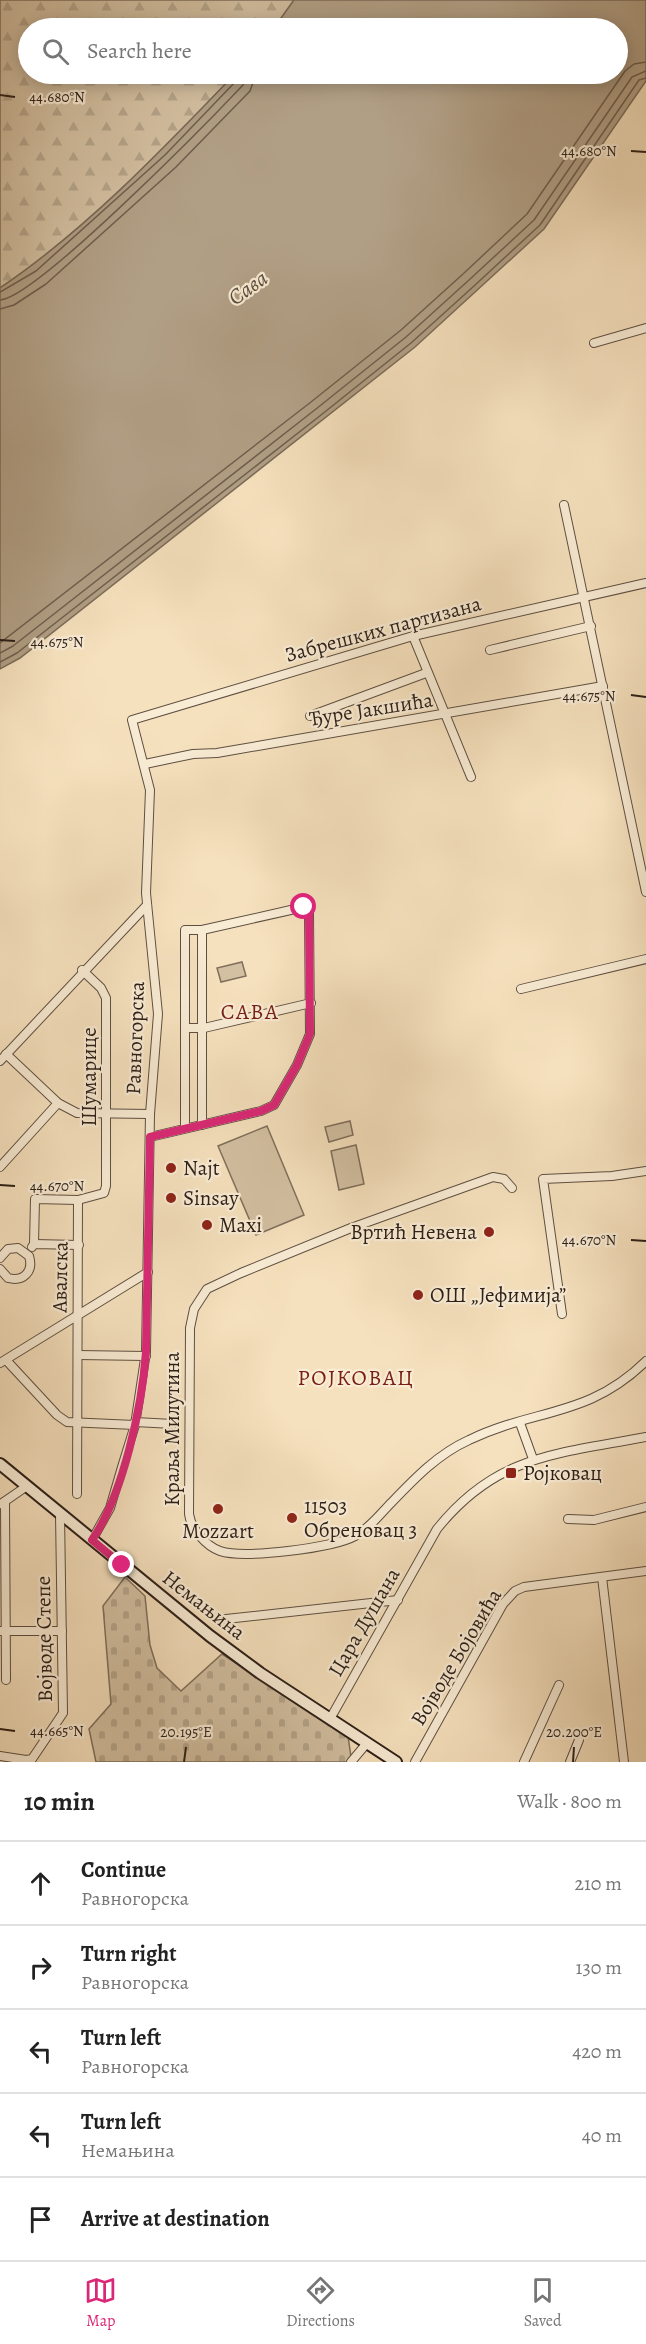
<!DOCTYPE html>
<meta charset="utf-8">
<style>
:root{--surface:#fff;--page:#f2f2f2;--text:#222;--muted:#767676;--line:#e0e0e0;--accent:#db2777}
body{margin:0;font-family:Alegreya,serif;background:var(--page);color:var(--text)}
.stop{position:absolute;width:18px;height:18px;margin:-14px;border:4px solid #db2777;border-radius:50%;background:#fff}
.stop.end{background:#db2777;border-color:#fff;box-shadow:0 2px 6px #0008}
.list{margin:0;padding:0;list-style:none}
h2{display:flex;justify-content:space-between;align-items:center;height:78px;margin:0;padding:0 24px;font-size:26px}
h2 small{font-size:20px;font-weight:400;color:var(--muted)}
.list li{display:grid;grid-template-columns:39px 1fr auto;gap:18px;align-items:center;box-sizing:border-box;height:84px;padding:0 24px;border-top:2px solid var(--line)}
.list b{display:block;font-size:22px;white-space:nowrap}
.list p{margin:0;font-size:20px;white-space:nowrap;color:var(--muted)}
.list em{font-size:20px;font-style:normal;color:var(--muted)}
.icon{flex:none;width:33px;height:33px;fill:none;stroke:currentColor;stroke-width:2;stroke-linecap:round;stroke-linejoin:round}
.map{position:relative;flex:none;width:646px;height:1762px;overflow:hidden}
.search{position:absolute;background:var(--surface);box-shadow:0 3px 15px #0003;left:18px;right:18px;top:18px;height:66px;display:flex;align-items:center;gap:15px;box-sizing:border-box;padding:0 21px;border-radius:33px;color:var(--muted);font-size:22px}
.sheet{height:498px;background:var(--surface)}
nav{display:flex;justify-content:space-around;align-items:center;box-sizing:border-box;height:84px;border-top:2px solid var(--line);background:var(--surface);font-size:16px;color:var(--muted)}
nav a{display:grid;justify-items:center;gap:3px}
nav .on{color:var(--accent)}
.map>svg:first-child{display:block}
.forest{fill:url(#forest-firs);stroke:#7f6f5c;stroke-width:1.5}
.cemetery{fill:url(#cemetery-stones);stroke:#7f6f5c;stroke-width:1.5}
.garden{fill:#d3c0a2;stroke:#7f6f5c;stroke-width:1.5}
.water{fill:#b19f85;stroke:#7b6b59;stroke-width:1.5}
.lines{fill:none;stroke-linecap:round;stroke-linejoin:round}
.shore{stroke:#6e5e4e;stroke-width:1.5}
.street-casing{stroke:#5e4f41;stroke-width:10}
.secondary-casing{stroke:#2b1e17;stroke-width:14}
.street{stroke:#f9ecd5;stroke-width:8}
.secondary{stroke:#f9ecd5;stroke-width:10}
.route{stroke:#db2777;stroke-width:8}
.ticks{fill:none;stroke:#2b1e17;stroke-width:2}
.poi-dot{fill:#8f2418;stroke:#f9ecd5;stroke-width:2}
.labels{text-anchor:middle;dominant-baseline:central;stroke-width:4.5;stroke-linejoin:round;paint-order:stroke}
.street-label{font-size:21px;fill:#2b1e17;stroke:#f9ecd5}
.poi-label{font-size:21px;fill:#2b1e17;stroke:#f9ecd5;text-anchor:start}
.water-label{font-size:22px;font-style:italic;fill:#5a4b3e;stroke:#f9ecd5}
.neighbourhood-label{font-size:22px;letter-spacing:1.5px;fill:#7a1f14;stroke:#f9ecd5}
.ticks-label{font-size:15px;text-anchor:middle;fill:#2b1e17;stroke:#f9ecd5;stroke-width:4.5;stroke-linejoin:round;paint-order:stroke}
</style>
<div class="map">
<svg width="646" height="1762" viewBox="0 0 646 1762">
<defs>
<pattern id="forest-firs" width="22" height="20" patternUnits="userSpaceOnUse" patternTransform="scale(1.5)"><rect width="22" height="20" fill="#d3c0a2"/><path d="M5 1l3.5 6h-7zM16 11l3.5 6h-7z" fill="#b5a58b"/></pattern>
<pattern id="cemetery-stones" width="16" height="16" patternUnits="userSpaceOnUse" patternTransform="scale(1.5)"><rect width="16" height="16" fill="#d3c0a2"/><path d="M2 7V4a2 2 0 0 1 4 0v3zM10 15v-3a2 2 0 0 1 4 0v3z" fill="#b5a58b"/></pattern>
</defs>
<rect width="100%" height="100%" fill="#f6e1be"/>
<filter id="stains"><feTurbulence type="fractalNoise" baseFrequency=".00333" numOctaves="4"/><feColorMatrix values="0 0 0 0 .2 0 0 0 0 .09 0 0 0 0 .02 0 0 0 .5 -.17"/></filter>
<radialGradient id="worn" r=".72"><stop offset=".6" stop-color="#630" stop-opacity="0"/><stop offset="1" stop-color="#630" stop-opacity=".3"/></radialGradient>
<!-- forest -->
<path class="forest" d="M 0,0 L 294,0 L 274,28 L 28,28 L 28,74 L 235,74 C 164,148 86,230 0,288 Z"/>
<!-- cemetery -->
<polygon class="cemetery" points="125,1577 145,1596 150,1645 157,1668 181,1691 222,1654 348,1736 351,1757 346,1762 96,1762 89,1729 111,1704 103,1606"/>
<!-- garden -->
<g class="garden">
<polygon points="242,962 246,976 221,982 217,968"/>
<polygon points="350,1121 353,1135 329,1142 325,1127"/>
<polygon points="267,1126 304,1215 256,1235 218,1146"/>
<polygon points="356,1145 364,1184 339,1190 331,1151"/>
</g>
<!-- water -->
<path class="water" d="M 294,0 L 646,0 L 646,81 L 544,229 L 415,347 L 20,658 L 0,669 L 0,288 C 86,230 164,148 235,74 L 618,74 L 618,28 L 274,28 Z"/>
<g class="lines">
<!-- shore -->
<g class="shore">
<polyline points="0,292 36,271 165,155 237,80 239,74"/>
<path d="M 0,300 C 36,298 210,120 243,85 L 246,74"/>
<polyline points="0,309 14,305 46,284 176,167 250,91 256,74"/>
<polyline points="0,643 311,402 401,330 463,274 527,214 625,71 634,64 646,62"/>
<polyline points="0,653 13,646 316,409 406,337 469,280 534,220 632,77 646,71"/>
<polyline points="0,662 17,653 321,415 411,343 474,286 540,225 639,80 646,78"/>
</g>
<!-- street casing -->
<g class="street-casing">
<g id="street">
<polyline points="594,343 646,328"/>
<polyline points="564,505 646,892"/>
<polyline points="413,636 471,777"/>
<polyline points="490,650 591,626"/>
<polyline points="310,716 426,673"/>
<polyline points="145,764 193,754 217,753 603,686"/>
<polyline points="521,989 646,959"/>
<polyline points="186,1028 204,1028 311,1003"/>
<polyline points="6,1054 58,1103"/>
<polyline points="0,1061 147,905"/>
<polyline points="202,1125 202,930"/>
<polyline points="150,1137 261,1111 274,1105 297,1065 310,1034 309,913 304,907 202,930 185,930 185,1128"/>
<polyline points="0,1167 58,1103 77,1113 150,1114"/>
<path d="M 512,1188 L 504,1179 L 493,1177 L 351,1228 L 241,1273 L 207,1289 L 194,1309 L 190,1328 L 189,1514 C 191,1529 206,1546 220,1551 C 244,1559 333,1548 355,1536 C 370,1528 380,1514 392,1502 C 415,1478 438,1454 469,1440 C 535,1408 588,1418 646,1361"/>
<polyline points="34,1244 35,1199 78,1200 104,1193 106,1186 106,998 101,988 82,970"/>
<polyline points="32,1247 34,1244 79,1245"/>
<path d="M 0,1258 L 8,1249 L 18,1248 L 29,1256 C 34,1272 23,1282 8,1278 L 0,1269"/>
<polyline points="562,1314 543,1179 612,1176 646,1171"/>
<polyline points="78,1355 146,1356"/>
<polyline points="6,1360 57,1415 67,1422 135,1425"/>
<polyline points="0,1363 148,1272"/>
<polyline points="135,1422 173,1424"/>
<polyline points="520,1423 533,1459"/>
<polyline points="77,1494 78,1200"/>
<polyline points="5,1502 6,1680"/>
<polyline points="1,1504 27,1486"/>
<polyline points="568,1519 594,1520 646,1507"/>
<polyline points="92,1540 110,1508 122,1467 135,1425 146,1352 150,1114 158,1014 146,893 150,790 132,720 413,636 646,583"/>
<polyline points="602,1577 624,1762"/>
<polyline points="226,1619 398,1600"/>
<polyline points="0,1631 62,1631"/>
<path d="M 330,1719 L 437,1529 C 497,1454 558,1454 646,1437"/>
<polyline points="0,1756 26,1760 32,1759 63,1713 60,1514"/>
<polyline points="351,1762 367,1743"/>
<polyline points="415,1762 503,1604 515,1591 524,1587 646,1571"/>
<polyline points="524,1762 559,1685"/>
<polyline points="570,1762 579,1740"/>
</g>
</g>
<!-- secondary casing -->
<g class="secondary-casing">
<polyline id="secondary" points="0,1464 210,1636 260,1673 396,1762"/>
</g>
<!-- street -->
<use href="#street" class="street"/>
<!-- secondary -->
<use href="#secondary" class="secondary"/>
</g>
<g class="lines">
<!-- route -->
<path class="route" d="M 122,1565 L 92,1540 C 123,1495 142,1407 146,1352 L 150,1137 L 261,1111 L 274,1105 L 297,1065 L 310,1034 L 309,913 L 304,907"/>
</g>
<!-- ticks -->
<path class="ticks" d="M 0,95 L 15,97M 631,151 L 646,152M 0,640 L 15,641M 631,695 L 646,697M 0,1185 L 15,1186M 631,1240 L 646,1241M 0,1729 L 15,1731M 184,1762 L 186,1747M 573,1762 L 574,1747"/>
<!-- markers -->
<g class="poi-dot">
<circle cx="171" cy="1168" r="6"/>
<circle cx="171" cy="1198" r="6"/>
<circle cx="207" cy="1225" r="6"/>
<circle cx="489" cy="1232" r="6"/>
<circle cx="418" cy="1295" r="6"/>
<rect x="505" y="1467" width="12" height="12" rx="3"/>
<circle cx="218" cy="1509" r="6"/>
<circle cx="292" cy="1518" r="6"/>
</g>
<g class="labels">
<!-- street labels -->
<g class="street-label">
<text transform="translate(383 629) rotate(-15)">Забрешких партизана</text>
<text transform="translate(371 709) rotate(-9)">Ђуре Јакшића</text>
<text transform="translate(135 1038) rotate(-88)">Равногорска</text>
<text transform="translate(89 1077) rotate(-90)">Шумарице</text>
<text transform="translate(60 1277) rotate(-89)">Авалска</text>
<text transform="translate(172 1429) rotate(-90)">Краља Милутина</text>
<text transform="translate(204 1605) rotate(38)">Немањина</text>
<text transform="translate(364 1622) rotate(-60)">Цара Душана</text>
<text transform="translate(44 1639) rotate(-91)">Војводе Степе</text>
<text transform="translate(456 1657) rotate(-59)">Војводе Бојовића</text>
</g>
<!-- poi labels -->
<g class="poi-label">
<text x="183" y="1168">Najt</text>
<text x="183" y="1198">Sinsay</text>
<text x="219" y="1225">Maxi</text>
<text x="477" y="1232" text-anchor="end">Вртић Невена</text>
<text x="430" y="1295">ОШ „Јефимија”</text>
<text x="523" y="1473">Ројковац</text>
<text x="304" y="1506">11503<tspan x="304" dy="24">Обреновац 3</tspan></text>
<text x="218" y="1531" text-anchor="middle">Mozzart</text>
</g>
<!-- water labels -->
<g class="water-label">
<text transform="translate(248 288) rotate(-36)">Сава</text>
</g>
<!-- neighbourhood labels -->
<g class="neighbourhood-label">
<text x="250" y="1012">САВА</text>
<text x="356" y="1378">РОЈКОВАЦ</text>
</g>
</g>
<g class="ticks-label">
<text x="57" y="102">44.680°N</text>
<text x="589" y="156">44.680°N</text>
<text x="57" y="647">44.675°N</text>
<text x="589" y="701">44.675°N</text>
<text x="57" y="1191">44.670°N</text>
<text x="589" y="1245">44.670°N</text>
<text x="57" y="1736">44.665°N</text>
<text x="186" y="1737">20.195°E</text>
<text x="574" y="1737">20.200°E</text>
</g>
<rect width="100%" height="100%" filter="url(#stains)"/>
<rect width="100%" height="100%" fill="url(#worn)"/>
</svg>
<div class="stop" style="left:304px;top:907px"></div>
<div class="stop end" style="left:122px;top:1565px"></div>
<div class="search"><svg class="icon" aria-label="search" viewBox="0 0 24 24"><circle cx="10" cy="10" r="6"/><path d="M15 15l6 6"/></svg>Search here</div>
</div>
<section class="sheet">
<h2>10 min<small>Walk · 800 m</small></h2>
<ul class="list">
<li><svg class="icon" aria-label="ahead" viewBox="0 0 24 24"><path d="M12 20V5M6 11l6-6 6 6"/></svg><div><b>Continue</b><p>Равногорска</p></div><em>210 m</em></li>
<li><svg class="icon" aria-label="right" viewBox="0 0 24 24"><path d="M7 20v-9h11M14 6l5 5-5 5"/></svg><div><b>Turn right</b><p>Равногорска</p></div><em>130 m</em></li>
<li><svg class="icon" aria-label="left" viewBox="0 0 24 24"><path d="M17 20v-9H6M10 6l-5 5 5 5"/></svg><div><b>Turn left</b><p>Равногорска</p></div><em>420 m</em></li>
<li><svg class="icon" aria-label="left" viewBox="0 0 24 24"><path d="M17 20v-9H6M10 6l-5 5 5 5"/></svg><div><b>Turn left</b><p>Немањина</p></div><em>40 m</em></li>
<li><svg class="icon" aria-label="arrive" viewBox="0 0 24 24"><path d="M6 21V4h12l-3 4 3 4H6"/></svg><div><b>Arrive at destination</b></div></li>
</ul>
</section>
<nav>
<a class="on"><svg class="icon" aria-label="map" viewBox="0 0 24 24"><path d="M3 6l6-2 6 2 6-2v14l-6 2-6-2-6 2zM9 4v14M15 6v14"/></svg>Map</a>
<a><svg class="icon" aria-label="directions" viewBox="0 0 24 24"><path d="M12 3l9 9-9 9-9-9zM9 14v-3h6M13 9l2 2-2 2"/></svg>Directions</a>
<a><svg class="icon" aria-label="saved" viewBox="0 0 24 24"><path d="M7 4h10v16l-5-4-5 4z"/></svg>Saved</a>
</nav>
